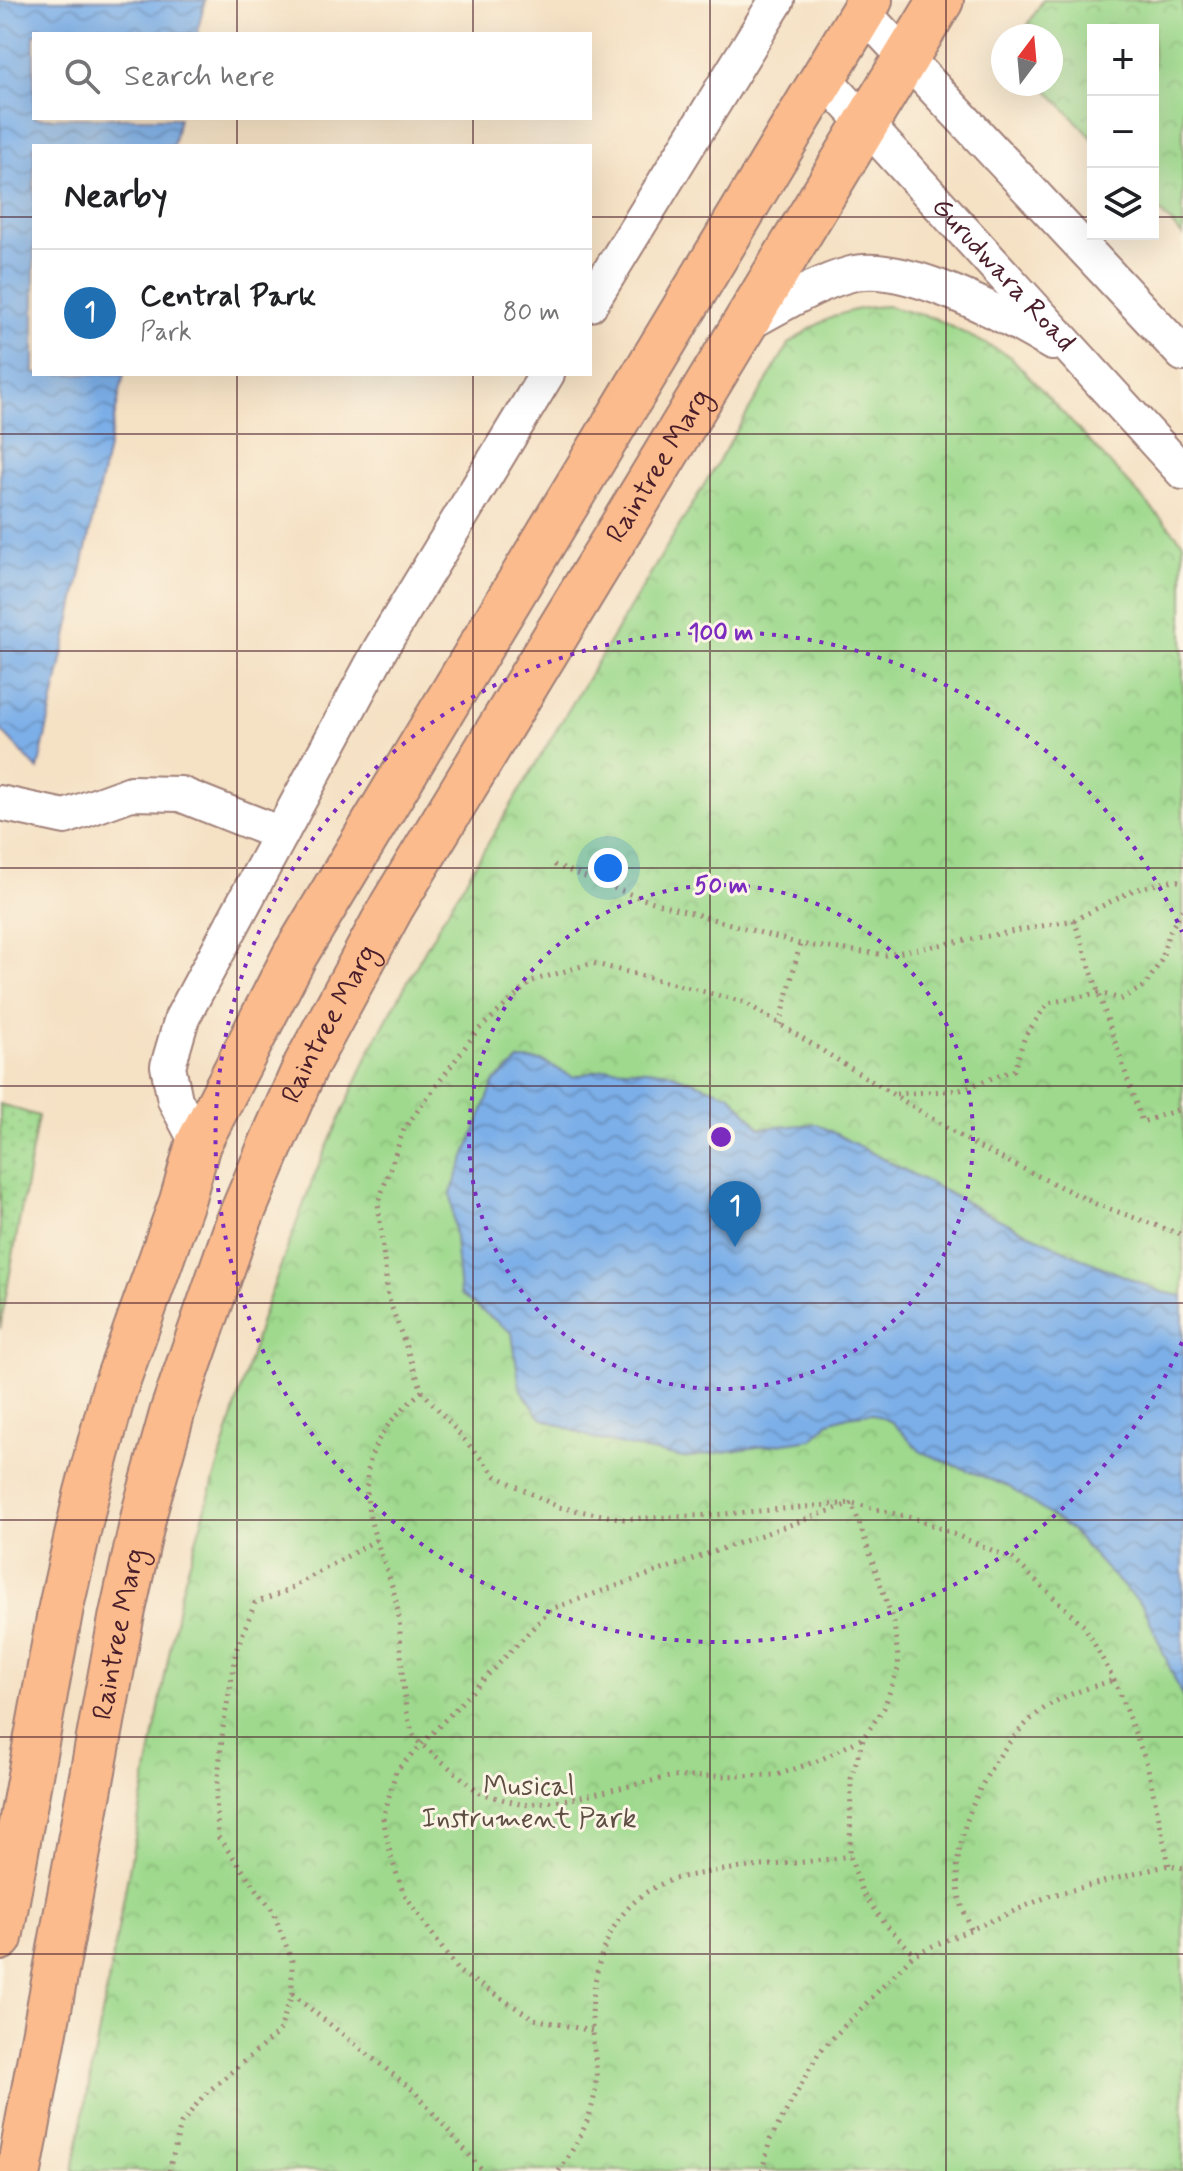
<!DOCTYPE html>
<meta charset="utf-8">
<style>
:root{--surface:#fff;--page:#f6f6f6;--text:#202124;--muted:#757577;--line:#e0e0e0;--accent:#1f6fb2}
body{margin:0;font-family:Mynerve,sans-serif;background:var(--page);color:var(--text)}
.controls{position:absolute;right:24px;top:24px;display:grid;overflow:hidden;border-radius:0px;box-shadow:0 8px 32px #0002}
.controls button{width:72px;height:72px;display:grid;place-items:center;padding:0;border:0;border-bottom:2px solid var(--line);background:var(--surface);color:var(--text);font:40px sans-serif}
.compass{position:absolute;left:991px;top:24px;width:72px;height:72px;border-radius:50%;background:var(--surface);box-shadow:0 8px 32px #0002;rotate:16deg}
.you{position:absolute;left:608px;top:868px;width:28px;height:28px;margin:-20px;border:6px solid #fff;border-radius:50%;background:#1a73e8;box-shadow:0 0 0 12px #1a73e833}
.badge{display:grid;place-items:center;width:52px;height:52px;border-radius:50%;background:var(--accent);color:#fff;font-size:26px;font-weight:700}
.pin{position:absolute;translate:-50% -66px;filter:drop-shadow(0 2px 4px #0008)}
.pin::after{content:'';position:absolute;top:42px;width:28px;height:24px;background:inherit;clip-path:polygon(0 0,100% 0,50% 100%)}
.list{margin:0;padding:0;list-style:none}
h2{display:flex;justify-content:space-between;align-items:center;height:104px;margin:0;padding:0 32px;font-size:34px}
h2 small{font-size:26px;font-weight:400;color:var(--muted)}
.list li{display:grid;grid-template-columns:52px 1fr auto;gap:24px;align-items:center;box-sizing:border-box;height:128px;padding:0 32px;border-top:2px solid var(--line)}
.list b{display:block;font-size:30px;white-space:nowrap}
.list p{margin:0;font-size:26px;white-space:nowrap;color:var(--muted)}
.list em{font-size:26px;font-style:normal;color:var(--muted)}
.icon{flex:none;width:44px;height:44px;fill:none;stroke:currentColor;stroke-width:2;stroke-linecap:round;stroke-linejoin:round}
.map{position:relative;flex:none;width:1183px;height:2171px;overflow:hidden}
.search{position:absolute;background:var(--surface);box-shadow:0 8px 32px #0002;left:32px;top:32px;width:560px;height:88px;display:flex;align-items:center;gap:20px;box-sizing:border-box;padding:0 28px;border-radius:0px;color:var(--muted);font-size:30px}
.panel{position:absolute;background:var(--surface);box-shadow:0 8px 32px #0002;left:32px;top:144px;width:560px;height:232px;border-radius:0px}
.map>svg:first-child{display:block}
.grass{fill:url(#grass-dots);stroke:#747c5c;stroke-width:2}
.park{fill:url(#park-crowns);stroke:#747c5c;stroke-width:2}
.water{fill:url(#water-waves);stroke:#62678a;stroke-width:2}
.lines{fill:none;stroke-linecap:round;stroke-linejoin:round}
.minor-casing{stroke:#a08078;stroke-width:38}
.major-casing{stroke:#a08078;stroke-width:48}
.path{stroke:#a08078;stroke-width:5;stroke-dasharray:2 6;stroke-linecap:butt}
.minor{stroke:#fff;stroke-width:34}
.major{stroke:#fbbb8c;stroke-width:44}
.grid{fill:none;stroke:#4a1f2b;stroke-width:2;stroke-opacity:0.55}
.ring{fill:none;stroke:#7b2cbf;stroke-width:4;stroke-dasharray:4 8}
.labels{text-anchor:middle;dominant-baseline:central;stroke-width:6;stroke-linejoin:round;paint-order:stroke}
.street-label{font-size:28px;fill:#4a1f2b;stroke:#fcf5e5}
.park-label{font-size:28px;fill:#5f4e44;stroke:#fcf5e5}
.centre{fill:#7b2cbf;stroke:#fcf5e5;stroke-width:4}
.ring-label{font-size:24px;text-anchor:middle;font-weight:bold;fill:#7b2cbf;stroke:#fcf5e5;stroke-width:6;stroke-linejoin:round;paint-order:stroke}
</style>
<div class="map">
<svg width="1183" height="2171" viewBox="0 0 1183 2171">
<defs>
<pattern id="grass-dots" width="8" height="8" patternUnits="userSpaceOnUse" patternTransform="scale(2)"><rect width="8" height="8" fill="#9ed98d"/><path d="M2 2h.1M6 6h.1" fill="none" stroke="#8aba7a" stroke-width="1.8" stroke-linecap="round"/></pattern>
<pattern id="park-crowns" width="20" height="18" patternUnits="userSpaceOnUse" patternTransform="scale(2)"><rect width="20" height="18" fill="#9ed98d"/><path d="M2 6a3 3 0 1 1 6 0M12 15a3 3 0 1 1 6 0" fill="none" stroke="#8aba7a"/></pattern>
<pattern id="water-waves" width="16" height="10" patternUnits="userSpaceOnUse" patternTransform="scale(2)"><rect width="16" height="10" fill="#7bafe8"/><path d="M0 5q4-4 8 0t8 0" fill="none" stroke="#678ebc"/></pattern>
</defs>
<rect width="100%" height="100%" fill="#fcf5e5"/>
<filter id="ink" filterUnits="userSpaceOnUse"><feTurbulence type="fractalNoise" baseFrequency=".0125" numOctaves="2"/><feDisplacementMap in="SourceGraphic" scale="16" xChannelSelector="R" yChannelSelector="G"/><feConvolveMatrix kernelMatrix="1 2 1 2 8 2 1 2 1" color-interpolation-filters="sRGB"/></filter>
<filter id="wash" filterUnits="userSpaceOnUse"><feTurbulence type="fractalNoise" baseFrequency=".006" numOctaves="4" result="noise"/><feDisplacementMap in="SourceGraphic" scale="32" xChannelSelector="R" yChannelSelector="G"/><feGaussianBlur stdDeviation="1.8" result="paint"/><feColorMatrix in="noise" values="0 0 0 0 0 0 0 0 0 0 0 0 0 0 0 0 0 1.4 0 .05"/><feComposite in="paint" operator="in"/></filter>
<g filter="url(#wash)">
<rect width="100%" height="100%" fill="#f5e1c4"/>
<!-- grass -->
<polygon class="grass" points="0,1104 38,1116 0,1329"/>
<!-- park -->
<g class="park">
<polygon points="1043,0 1183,0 1183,236 1153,204 1153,30 1093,30 1093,139 1042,84 1051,84 1051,36 1021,36"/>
<path d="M 886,306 L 934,318 L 1010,356 L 1183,542 L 1183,2171 L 73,2171 L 180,1595 L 263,1314 L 313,1179 L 371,1048 L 440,923 L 789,344 C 819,320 848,307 886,306 Z"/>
</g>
<!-- water -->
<g class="water">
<polygon points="0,0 205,0 197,34 34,34 34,118 179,118 173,146 34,146 34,374 124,374 38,770 0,729"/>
<polygon points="520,1060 543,1061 573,1077 608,1068 664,1071 731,1095 760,1128 817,1124 990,1215 1086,1260 1162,1292 1183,1296 1183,1699 1144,1607 1105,1568 1070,1529 1009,1487 921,1452 892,1422 871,1413 848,1416 829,1422 812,1439 683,1458 595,1439 541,1418 520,1388 512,1333 460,1294 451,1193 494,1082"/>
</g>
</g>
<g filter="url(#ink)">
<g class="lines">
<!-- minor casing -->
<g class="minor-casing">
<g id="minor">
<polyline points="863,12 1183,354"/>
<path id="s1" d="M 824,78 L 1183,472"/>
<polyline points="590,304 777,0"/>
<path d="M 745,325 C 779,307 813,284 851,274 C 903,260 1007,316 1052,343"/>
<polyline points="0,803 65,817 131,793 180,794 281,834"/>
<polyline points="198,1144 175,1100 168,1066 182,1018 381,648 547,374"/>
</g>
</g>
<!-- major casing -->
<g class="major-casing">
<g id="major">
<polyline points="0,1938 61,1607 86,1496 114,1391 182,1201 198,1144 295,955 870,0"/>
<path id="s2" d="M 19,2171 L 121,1619 L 145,1510 L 173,1410 L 238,1223 L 273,1140 L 306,1065 L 392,906 L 941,0"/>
</g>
</g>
<!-- path -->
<g class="path">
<polyline points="554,865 643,899 800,944 886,955 1074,920 1134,890 1173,880 1183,882"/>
<polyline points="1074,920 1142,1122 1183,1108"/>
<polyline points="780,1025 800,944"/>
<polyline points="896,1094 960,1090 1014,1070 1025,1036 1048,1003 1099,993 1121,999 1145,986 1162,959 1168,934 1183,909"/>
<path d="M 422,1391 C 396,1414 374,1435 368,1470 C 360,1527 393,1566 399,1619 C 402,1647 400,1728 421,1744 L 480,1793 L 523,1805 L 576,1798 L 669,1777 L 777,1775 L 820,1760 L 863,1738 L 884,1708 L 899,1666 L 894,1623 L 852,1503 L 551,1609 L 396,1771 L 383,1818 L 391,1857 L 403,1892 L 458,1971 L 534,2019 L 592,2031"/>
<polyline points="863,1739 851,1779 850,1856 862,1892 886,1925 914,1954"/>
<polyline points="1169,1865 1147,1764 1114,1680 1085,1627 1013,1559 920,1520 852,1503 713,1515 624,1519 558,1507 496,1476 422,1391 388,1297 378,1203 404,1129 477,1031 532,981 592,963 744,1002 978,1147 1096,1204 1183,1235"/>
<path d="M 971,1929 C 967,1918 961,1906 959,1894 C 947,1832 998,1736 1051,1704 C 1071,1692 1093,1687 1114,1680"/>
<polyline points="292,1994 415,2092 483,2171"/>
<polyline points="169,2171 181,2124 204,2095 279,2032 292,1994 292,1961 273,1911 218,1837 216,1797 223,1728 237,1648 255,1603 282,1593 376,1540"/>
<path d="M 559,2171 C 577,2143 594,2117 596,2082 C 598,2064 592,2045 592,2027 C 591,1966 609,1900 674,1879 C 684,1876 695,1875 704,1873 C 753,1865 802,1864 850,1856"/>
<polyline points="762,2171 770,2140 820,2051 914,1954 1049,1896 1169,1865 1183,1868"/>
</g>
<!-- minor -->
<use href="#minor" class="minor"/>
<!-- major -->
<use href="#major" class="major"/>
</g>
</g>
<!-- grid -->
<path class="grid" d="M 237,0 L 237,34M 473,0 L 473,34M 710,0 L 710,2171M 946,0 L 946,2171M 237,118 L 237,146M 473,118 L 473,146M 0,217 L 34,217M 590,217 L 1093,217M 1153,217 L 1183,217M 237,374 L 237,2171M 473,374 L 473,2171M 0,434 L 1183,434M 0,651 L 1183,651M 0,868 L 1183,868M 0,1086 L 1183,1086M 0,1303 L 1183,1303M 0,1520 L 1183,1520M 0,1737 L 1183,1737M 0,1954 L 1183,1954"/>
<!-- distance rings -->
<g class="ring">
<circle cx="721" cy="1137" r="252"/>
<path d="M1182 1342A505 505 0 1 1 1182 932"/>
</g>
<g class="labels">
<!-- street labels -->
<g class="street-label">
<text stroke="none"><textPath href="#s1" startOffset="266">Gurudwara Road</textPath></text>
<text stroke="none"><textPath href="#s2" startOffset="1842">Raintree Marg</textPath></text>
<text stroke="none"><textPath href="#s2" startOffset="1194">Raintree Marg</textPath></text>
<text stroke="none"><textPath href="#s2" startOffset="546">Raintree Marg</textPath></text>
</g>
<!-- park labels -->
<g class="park-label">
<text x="529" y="1787">Musical<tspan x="529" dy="32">Instrument Park</tspan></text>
</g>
</g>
<circle cx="721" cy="1137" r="12" class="centre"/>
<g class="ring-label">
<text x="721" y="640">100 m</text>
<text x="721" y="893">50 m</text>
</g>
</svg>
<div class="controls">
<button>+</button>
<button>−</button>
<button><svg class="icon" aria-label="layers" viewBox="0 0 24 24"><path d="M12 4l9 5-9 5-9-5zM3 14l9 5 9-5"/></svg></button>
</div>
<svg class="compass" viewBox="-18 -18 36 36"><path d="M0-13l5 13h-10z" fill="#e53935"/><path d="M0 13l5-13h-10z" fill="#757577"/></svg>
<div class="you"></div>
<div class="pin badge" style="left:735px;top:1247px">1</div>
<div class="search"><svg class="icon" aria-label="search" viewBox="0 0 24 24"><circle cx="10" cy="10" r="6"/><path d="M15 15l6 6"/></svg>Search here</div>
<section class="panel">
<h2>Nearby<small></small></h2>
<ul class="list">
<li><span class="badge">1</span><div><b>Central Park</b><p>Park</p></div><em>80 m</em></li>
</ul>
</section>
</div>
